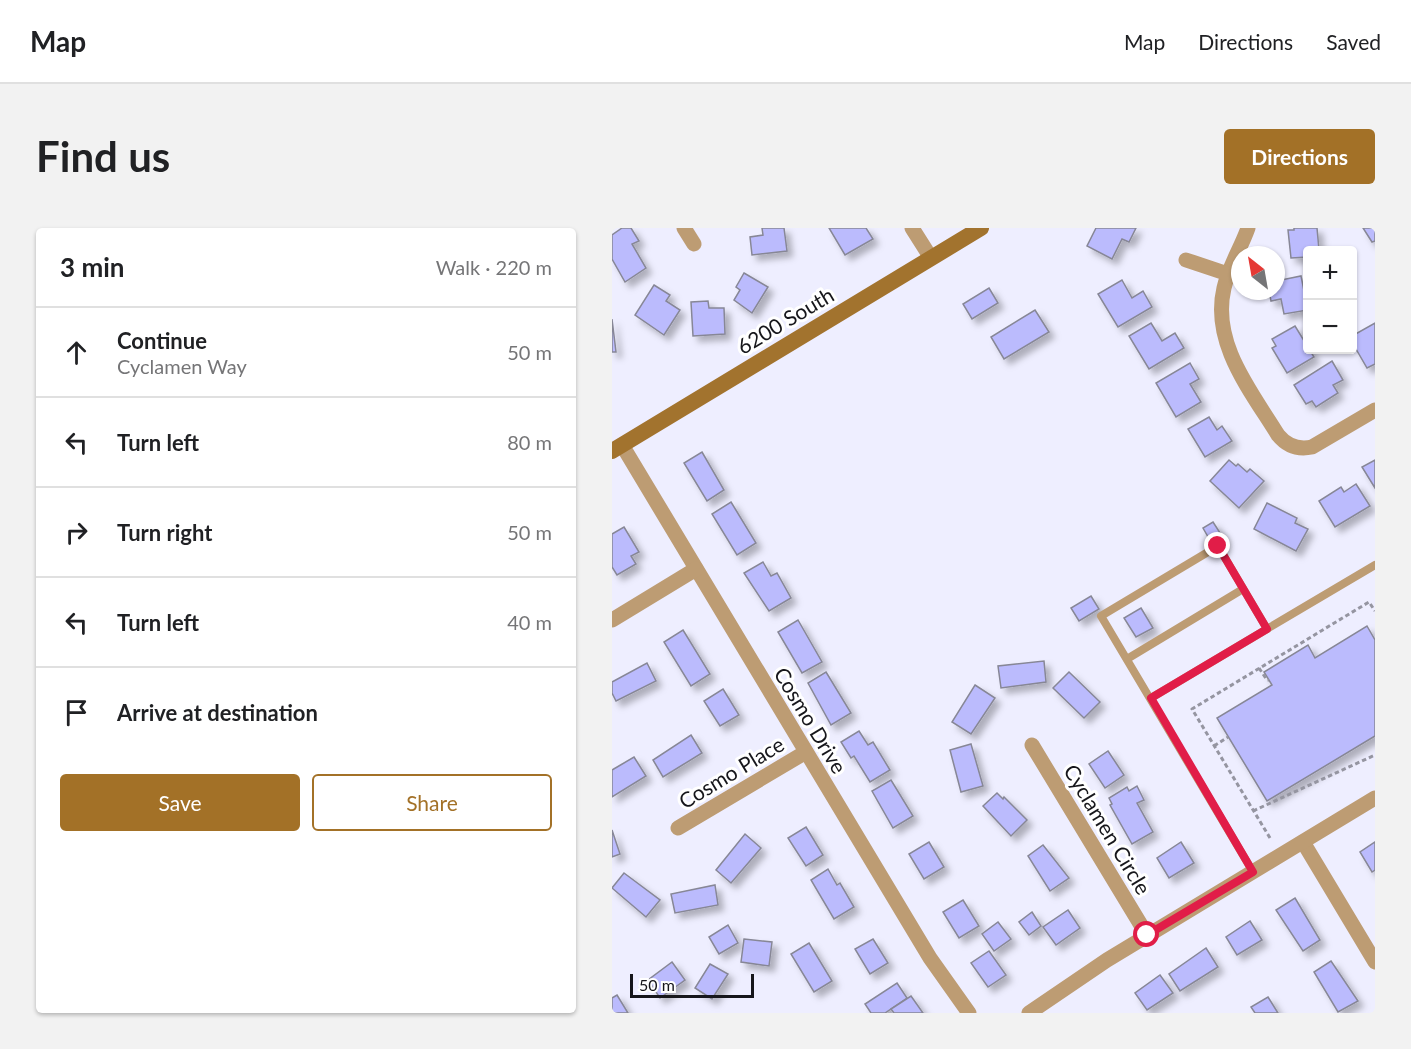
<!DOCTYPE html>
<meta charset="utf-8">
<style>
:root{--surface:#fff;--page:#f2f2f2;--text:#202124;--muted:#757577;--line:#e0e0e0;--accent:#a37127}
body{margin:0;font-family:Lato,sans-serif;background:var(--page);color:var(--text)}
.controls{position:absolute;right:18px;top:18px;display:grid;overflow:hidden;border-radius:6px;box-shadow:0 2px 4px #0004}
.controls button{width:54px;height:54px;display:grid;place-items:center;padding:0;border:0;border-bottom:2px solid var(--line);background:var(--surface);color:var(--text);font:30px sans-serif}
.compass{position:absolute;left:619px;top:18px;width:54px;height:54px;border-radius:50%;background:var(--surface);box-shadow:0 2px 4px #0004;rotate:329deg}
.scale{position:absolute;left:18px;bottom:15px;width:124px;box-sizing:border-box;padding-left:6px;border:3px solid #16161b;border-top:0;font-size:16px;line-height:21px;white-space:nowrap;color:#16161b;-webkit-text-stroke:4px #fff;paint-order:stroke}
.stop{position:absolute;width:18px;height:18px;margin:-14px;border:4px solid #e11d48;border-radius:50%;background:#fff}
.stop.end{background:#e11d48;border-color:#fff;box-shadow:0 2px 6px #0008}
.list{margin:0;padding:0;list-style:none}
h2{display:flex;justify-content:space-between;align-items:center;height:78px;margin:0;padding:0 24px;font-size:26px}
h2 small{font-size:20px;font-weight:400;color:var(--muted)}
.list li{display:grid;grid-template-columns:39px 1fr auto;gap:18px;align-items:center;box-sizing:border-box;height:90px;padding:0 24px;border-top:2px solid var(--line)}
.list b{display:block;font-size:22px;white-space:nowrap}
.list p{margin:0;font-size:20px;white-space:nowrap;color:var(--muted)}
.list em{font-size:20px;font-style:normal;color:var(--muted)}
.actions{display:flex;gap:12px;padding:18px 24px}
.actions a{flex:1;padding:14px 0;border:2px solid var(--accent);border-radius:6px;text-align:center;font-size:21px;color:var(--accent)}
.actions .main{background:var(--accent);color:#fff}
.icon{flex:none;width:33px;height:33px;fill:none;stroke:currentColor;stroke-width:2;stroke-linecap:round;stroke-linejoin:round}
.map{position:relative;flex:none;width:763px;height:785px;overflow:hidden;border-radius:6px}
header{display:flex;align-items:center;gap:36px;box-sizing:border-box;height:84px;padding:0 30px;background:var(--surface);border-bottom:2px solid var(--line)}
header strong{font-size:28px}
nav{display:flex;gap:33px;margin-inline-start:auto;font-size:21px}
.intro{display:flex;align-items:center;justify-content:space-between;box-sizing:border-box;height:144px;padding:0 36px}
h1{margin:0;font-size:42px}
.button{padding:15px 27px;border-radius:6px;background:var(--accent);color:#fff;font-size:21px;font-weight:700}
main{display:flex;gap:36px;padding:0 36px}
aside{flex:1;background:var(--surface);border-radius:6px;box-shadow:0 2px 4px #0004}
.map>svg:first-child{display:block}
.building{fill:#bbbbfd;stroke:#878796;stroke-width:1.5;filter:url(#shadow)}
.lines{fill:none;stroke-linecap:round;stroke-linejoin:round}
.path{stroke:#9595a1;stroke-width:3;stroke-dasharray:4.5 3;stroke-linecap:butt}
.service{stroke:#bd9c73;stroke-width:8}
.minor{stroke:#bd9c73;stroke-width:15}
.secondary{stroke:#a2732e;stroke-width:16}
.route{stroke:#e11d48;stroke-width:8}
.labels{text-anchor:middle;dominant-baseline:central;stroke-width:6;stroke-linejoin:round;paint-order:stroke}
.street-label{font-size:21px;fill:#16161b;stroke:#fff}
</style>
<header>
<strong>Map</strong>
<nav><a>Map</a><a>Directions</a><a>Saved</a></nav>
</header>
<div class="intro"><h1>Find us</h1><a class="button">Directions</a></div>
<main>
<aside>
<h2>3 min<small>Walk · 220 m</small></h2>
<ul class="list">
<li><svg class="icon" aria-label="ahead" viewBox="0 0 24 24"><path d="M12 20V5M6 11l6-6 6 6"/></svg><div><b>Continue</b><p>Cyclamen Way</p></div><em>50 m</em></li>
<li><svg class="icon" aria-label="left" viewBox="0 0 24 24"><path d="M17 20v-9H6M10 6l-5 5 5 5"/></svg><div><b>Turn left</b></div><em>80 m</em></li>
<li><svg class="icon" aria-label="right" viewBox="0 0 24 24"><path d="M7 20v-9h11M14 6l5 5-5 5"/></svg><div><b>Turn right</b></div><em>50 m</em></li>
<li><svg class="icon" aria-label="left" viewBox="0 0 24 24"><path d="M17 20v-9H6M10 6l-5 5 5 5"/></svg><div><b>Turn left</b></div><em>40 m</em></li>
<li><svg class="icon" aria-label="arrive" viewBox="0 0 24 24"><path d="M6 21V4h12l-3 4 3 4H6"/></svg><div><b>Arrive at destination</b></div></li>
</ul>
<div class="actions"><a class="main">Save</a><a>Share</a></div>
</aside>
<div class="map">
<svg width="763" height="785" viewBox="0 0 763 785">
<defs>
<filter id="shadow"><feDropShadow dx="5.5" dy="5.5" stdDeviation="3" flood-color="#0004"/></filter>
</defs>
<rect width="100%" height="100%" fill="#eef"/>
<!-- building -->
<g class="building">
<polygon points="10,0 19,0 27,13 20,16 34,40 13,54 0,31 0,7"/>
<polygon points="150,0 172,0 175,23 140,27 138,9 151,7"/>
<polygon points="217,0 254,0 261,11 233,27"/>
<polygon points="484,0 524,0 517,14 510,11 500,31 475,18"/>
<polygon points="682,0 705,0 707,22 696,22 696,29 679,30 676,2 682,2"/>
<polygon points="751,0 763,0 763,13 760,14"/>
<polygon points="132,45 156,59 140,85 122,72 128,62 124,59"/>
<polygon points="689,48 696,82 672,86 669,71 659,73 657,63 664,63 664,53"/>
<polygon points="510,52 520,70 531,63 540,79 506,99 486,66"/>
<polygon points="42,57 58,67 54,73 68,82 52,107 23,87"/>
<polygon points="377,60 386,75 360,91 351,76"/>
<polygon points="96,73 97,80 112,80 113,106 81,108 79,74"/>
<polygon points="423,82 437,104 392,131 379,109"/>
<polygon points="0,91 4,124 0,124"/>
<polygon points="539,95 550,113 563,105 572,120 537,141 517,108"/>
<polygon points="763,95 763,136 755,140 740,114 740,108"/>
<polygon points="683,98 702,129 675,145 660,120 664,118 660,111"/>
<polygon points="720,133 731,152 721,157 726,165 704,179 700,173 694,176 682,157"/>
<polygon points="578,135 587,151 578,156 589,174 564,189 544,155"/>
<polygon points="597,189 605,202 610,198 620,213 593,229 576,201"/>
<polygon points="90,224 112,262 95,273 72,235"/>
<polygon points="617,232 624,238 626,236 635,244 638,241 652,253 627,280 598,253"/>
<polygon points="763,232 763,260 750,239"/>
<polygon points="744,256 758,278 723,299 707,273 729,259 732,264"/>
<polygon points="119,274 144,315 125,327 100,286"/>
<polygon points="655,275 685,290 683,295 696,301 684,323 642,301"/>
<polygon points="601,294 610,308 599,314 591,300"/>
<polygon points="12,299 27,324 19,328 24,336 5,347 0,339 0,306"/>
<polygon points="151,334 159,348 165,345 179,370 157,383 132,345"/>
<polygon points="479,368 487,381 467,393 459,380"/>
<polygon points="529,380 541,400 524,409 512,390"/>
<polygon points="186,392 210,434 190,445 166,404"/>
<polygon points="755,398 763,412 763,508 655,573 605,490 660,457 652,444 696,417 703,430"/>
<polygon points="71,402 98,446 79,458 52,414"/>
<polygon points="432,433 434,454 389,460 386,438"/>
<polygon points="35,435 44,453 4,473 0,465 0,454"/>
<polygon points="214,444 239,485 219,497 196,455"/>
<polygon points="457,444 488,474 472,490 441,460"/>
<polygon points="363,457 383,470 359,506 340,494"/>
<polygon points="111,461 127,487 108,498 92,473"/>
<polygon points="247,503 256,517 261,514 278,542 258,554 242,528 239,530 229,514"/>
<polygon points="79,507 90,525 51,549 41,532"/>
<polygon points="359,516 371,558 349,564 338,522"/>
<polygon points="496,523 512,547 493,560 477,536"/>
<polygon points="22,529 34,548 0,569 0,542"/>
<polygon points="279,552 301,588 281,600 260,563"/>
<polygon points="525,558 532,572 525,575 541,604 520,616 498,577 500,576 497,570 515,559 517,563"/>
<polygon points="385,565 391,571 392,569 415,592 399,608 371,578"/>
<polygon points="194,599 211,627 194,638 176,610"/>
<polygon points="0,602 8,626 0,629"/>
<polygon points="133,606 149,620 119,655 104,642"/>
<polygon points="317,614 332,639 312,651 297,626"/>
<polygon points="569,614 582,635 557,650 545,630"/>
<polygon points="763,614 763,642 760,644 748,624"/>
<polygon points="431,617 457,650 438,663 416,628"/>
<polygon points="216,641 225,657 228,655 242,679 222,691 199,652"/>
<polygon points="12,645 48,672 34,689 0,660"/>
<polygon points="103,657 106,677 63,685 59,666"/>
<polygon points="683,670 708,712 691,723 664,682"/>
<polygon points="351,672 367,698 347,710 331,684"/>
<polygon points="456,682 468,700 444,717 431,699"/>
<polygon points="420,684 429,698 417,707 407,694"/>
<polygon points="638,693 650,712 625,727 614,709"/>
<polygon points="386,694 399,711 382,723 370,706"/>
<polygon points="116,697 126,715 107,726 97,709"/>
<polygon points="132,711 160,714 157,738 129,734"/>
<polygon points="261,711 276,735 258,746 243,721"/>
<polygon points="197,715 220,753 202,764 179,726"/>
<polygon points="594,720 606,739 568,763 557,746"/>
<polygon points="377,723 394,747 376,759 359,735"/>
<polygon points="719,733 746,773 726,784 702,744"/>
<polygon points="60,734 73,752 48,770 36,752"/>
<polygon points="98,736 116,746 100,771 83,760"/>
<polygon points="548,747 561,765 535,782 523,765"/>
<polygon points="285,755 295,770 273,785 259,785 253,776"/>
<polygon points="5,767 16,785 0,785 0,770"/>
<polygon points="299,768 311,785 282,785 279,781"/>
<polygon points="656,769 666,785 643,785 639,779"/>
</g>
<g class="lines">
<!-- path -->
<g class="path">
<polyline points="647,440 655,452 657,452"/>
<polyline points="602,518 616,509"/>
<polyline points="641,583 763,527"/>
<polyline points="658,610 580,481 757,374 763,383"/>
</g>
<!-- service -->
<g class="service">
<polyline points="515,431 631,361"/>
<polyline points="539,470 655,401"/>
<polyline points="641,644 489,388 606,318 655,401 763,337"/>
</g>
<!-- minor -->
<g class="minor">
<polyline points="72,0 82,16"/>
<polyline points="300,0 319,30"/>
<path d="M 636,0 C 629,20 617,38 612,60 C 599,115 639,163 666,207 C 675,218 686,222 700,219 L 763,182"/>
<polyline points="574,32 616,46"/>
<polyline points="10,217 318,730 357,785"/>
<polyline points="0,392 84,341"/>
<polyline points="420,517 535,707"/>
<polyline points="66,600 194,524"/>
<polyline points="691,614 763,734"/>
<polyline points="417,785 495,732 763,570"/>
</g>
<!-- secondary -->
<polyline class="secondary" points="0,223 369,0"/>
</g>
<g class="lines">
<!-- route -->
<polyline class="route" points="535,707 641,644 539,470 655,401 606,318"/>
</g>
<g class="labels">
<!-- street labels -->
<g class="street-label">
<text transform="translate(173 92) rotate(-31)">6200 South</text>
<text transform="translate(199 492) rotate(59)">Cosmo Drive</text>
<text transform="translate(119 544) rotate(-31)">Cosmo Place</text>
<text transform="translate(496 601) rotate(59)">Cyclamen Circle</text>
</g>
</g>
</svg>
<div class="controls">
<button>+</button>
<button>−</button>
</div>
<svg class="compass" viewBox="-18 -18 36 36"><path d="M0-13l5 13h-10z" fill="#e53935"/><path d="M0 13l5-13h-10z" fill="#757577"/></svg>
<div class="scale">50 m</div>
<div class="stop" style="left:535px;top:707px"></div>
<div class="stop end" style="left:606px;top:318px"></div>
</div>
</main>
